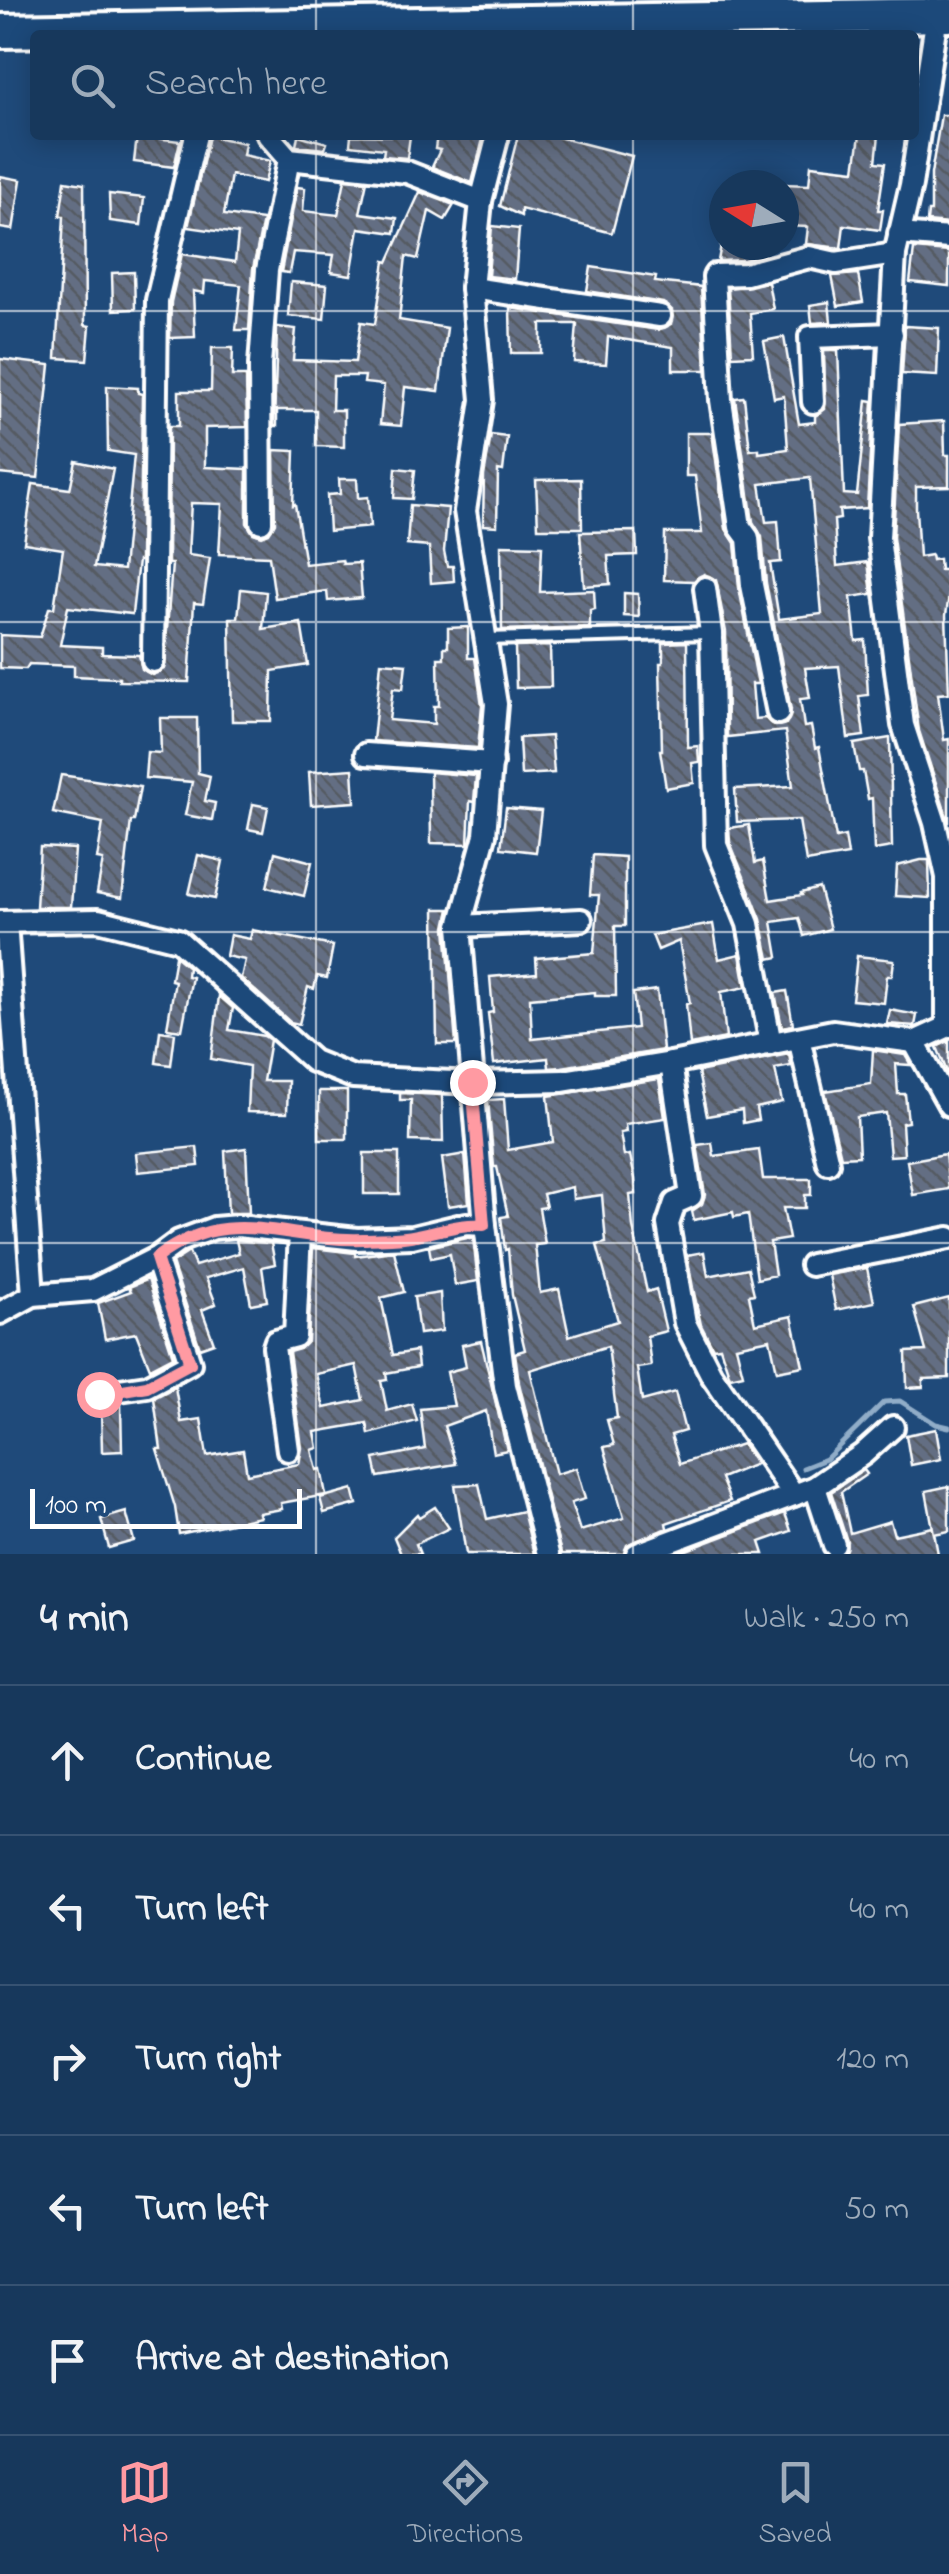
<!DOCTYPE html>
<meta charset="utf-8">
<style>
:root{--surface:#17385c;--page:#203f62;--text:#f1f3f6;--muted:#9eacbb;--line:#365272;--accent:#ff9aa2}
body{margin:0;font-family:"Indie Flower",sans-serif;background:var(--page);color:var(--text)}
.compass{position:absolute;left:709px;top:170px;width:90px;height:90px;border-radius:50%;background:var(--surface);box-shadow:0 5px 25px #0003;rotate:281deg}
.scale{position:absolute;left:30px;bottom:25px;width:272px;box-sizing:border-box;padding-left:10px;border:5px solid #fff;border-top:0;font-size:28px;line-height:35px;white-space:nowrap;color:#fff;-webkit-text-stroke:8px #1f4a7a;paint-order:stroke}
.stop{position:absolute;width:30px;height:30px;margin:-22px;border:8px solid #ff9aa2;border-radius:50%;background:#fff}
.stop.end{background:#ff9aa2;border-color:#fff;box-shadow:0 2px 10px #0008}
.list{margin:0;padding:0;list-style:none}
h2{display:flex;justify-content:space-between;align-items:center;height:130px;margin:0;padding:0 40px;font-size:42px}
h2 small{font-size:32px;font-weight:400;color:var(--muted)}
.list li{display:grid;grid-template-columns:65px 1fr auto;gap:30px;align-items:center;box-sizing:border-box;height:150px;padding:0 40px;border-top:2px solid var(--line)}
.list b{display:block;font-size:38px;white-space:nowrap}
.list em{font-size:32px;font-style:normal;color:var(--muted)}
.icon{flex:none;width:55px;height:55px;fill:none;stroke:currentColor;stroke-width:2;stroke-linecap:round;stroke-linejoin:round}
.map{position:relative;flex:none;width:949px;height:1554px;overflow:hidden}
.search{position:absolute;background:var(--surface);box-shadow:0 5px 25px #0003;left:30px;right:30px;top:30px;height:110px;display:flex;align-items:center;gap:25px;box-sizing:border-box;padding:0 35px;border-radius:10px;color:var(--muted);font-size:38px}
.sheet{height:880px;background:var(--surface)}
nav{display:flex;justify-content:space-around;align-items:center;box-sizing:border-box;height:140px;border-top:2px solid var(--line);background:var(--surface);font-size:28px;color:var(--muted)}
nav a{display:grid;justify-items:center;gap:5px}
nav .on{color:var(--accent)}
.map>svg:first-child{display:block}
.lines{fill:none;stroke-linecap:round;stroke-linejoin:round}
.stream{stroke:#91adc8;stroke-width:5}
.building{fill:url(#building-back-hatch);stroke:#fff;stroke-width:2.5;fill-rule:evenodd}
.service-casing{stroke:#fff;stroke-width:18}
.minor-casing{stroke:#fff;stroke-width:28}
.primary-casing{stroke:#fff;stroke-width:40}
.service{stroke:#1f4a7a;stroke-width:10}
.minor{stroke:#1f4a7a;stroke-width:20}
.primary{stroke:#1f4a7a;stroke-width:32}
.route{stroke:#ff9aa2;stroke-width:12}
.grid{fill:none;stroke:#fff;stroke-width:2.5;stroke-opacity:0.55}
</style>
<div class="map">
<svg width="949" height="1554" viewBox="0 0 949 1554">
<defs>
<pattern id="building-back-hatch" width="6" height="6" patternUnits="userSpaceOnUse" patternTransform="scale(2.5)"><rect width="6" height="6" fill="#636e83"/><path d="M-1 5l2 2M0 0l6 6M5-1l2 2" fill="none" stroke="#555a62"/></pattern>
</defs>
<rect width="100%" height="100%" fill="#1f4a7a"/>
<filter id="ink" filterUnits="userSpaceOnUse"><feTurbulence type="fractalNoise" baseFrequency=".01" numOctaves="2"/><feDisplacementMap in="SourceGraphic" scale="20" xChannelSelector="R" yChannelSelector="G"/><feConvolveMatrix kernelMatrix="1 2 1 2 8 2 1 2 1" color-interpolation-filters="sRGB"/></filter>
<g filter="url(#ink)">
<g class="lines">
<!-- stream -->
<polyline class="stream" points="803,1468 826,1459 884,1402 900,1401 936,1424 949,1427"/>
</g>
<!-- building -->
<g class="building">
<polygon points="941,115 949,115 949,224 927,222 928,212 931,212 931,174"/>
<polygon points="298,135 327,143 325,149 296,146"/>
<polygon points="351,135 410,136 407,158 383,156 384,149 350,145"/>
<polygon points="437,135 484,135 472,183 432,167 440,150 435,149"/>
<polygon points="518,135 550,135 632,156 612,233 521,209 521,216 500,206"/>
<polygon points="860,135 879,135 876,162 885,163 878,210 883,210 880,230 844,225 841,248 806,244 808,227 784,226 784,184 809,185 811,165 855,170"/>
<polygon points="137,136 180,141 174,167 134,162"/>
<polygon points="209,136 245,143 243,155 270,161 265,182 231,175 224,215 263,220 253,269 249,330 236,330 241,285 205,281 204,293 193,291 195,337 170,338 171,302 182,254 235,262 238,234 188,227"/>
<polygon points="0,176 21,180 13,230 0,228"/>
<polygon points="345,179 367,181 360,213 397,218 395,233 359,228 351,275 331,272 334,255 293,252 289,273 281,272 297,187 305,188 303,211 338,215"/>
<polygon points="65,181 84,184 85,325 90,326 87,360 56,358 64,216 60,216"/>
<polygon points="420,192 454,205 445,220 429,211 418,259 406,256 399,320 447,328 439,391 405,387 401,426 380,424 384,385 364,383 365,376 333,376 332,410 344,410 344,447 316,446 316,410 277,410 277,426 274,426 277,327 296,329 293,360 355,362 361,322 375,324 385,261 388,262"/>
<polygon points="109,194 144,198 141,225 110,221"/>
<polygon points="492,226 519,229 515,279 488,276"/>
<polygon points="721,245 762,245 764,255 744,260 718,261"/>
<polygon points="914,249 949,252 949,286 910,282"/>
<polygon points="591,267 656,277 655,282 701,287 706,370 673,370 673,347 608,337 606,364 574,362 577,324 541,324 541,353 511,353 510,308 658,330 671,324 672,310 663,303 587,291"/>
<polygon points="134,272 135,309 113,310 112,273"/>
<polygon points="858,274 863,302 838,306 832,276"/>
<polygon points="291,282 327,285 324,319 288,316"/>
<polygon points="768,282 773,309 750,313 753,355 732,356 728,288"/>
<polygon points="829,302 831,322 812,323 810,305"/>
<polygon points="905,326 939,328 937,376 902,374"/>
<path d="M 784,337 L 799,424 L 815,422 L 815,416 L 825,409 L 824,350 L 838,350 L 844,494 L 857,495 L 867,400 L 873,401 L 867,508 L 839,510 L 840,519 L 834,520 L 837,566 L 868,562 L 872,594 L 851,597 L 856,641 L 865,640 L 868,695 L 859,696 L 864,736 L 848,738 L 839,666 L 805,668 L 810,698 L 800,699 L 804,727 L 811,726 L 815,748 L 819,747 L 836,838 L 845,836 L 848,855 L 806,862 L 799,820 L 737,822 L 735,789 L 793,786 L 785,731 L 727,737 L 726,632 L 716,580 L 704,574 L 694,581 L 664,580 L 665,533 L 702,533 L 695,476 L 686,476 L 686,433 L 712,433 L 726,529 L 735,543 L 739,588 L 758,684 L 752,684 L 755,719 L 765,718 L 775,726 L 786,724 L 791,710 L 766,583 L 762,537 L 753,522 L 735,398 L 744,397 L 750,450 L 759,449 L 759,453 L 788,449 L 784,396 L 774,398 L 764,341 ZM 810,478 L 822,614 L 779,619 L 770,563 L 781,562 L 778,521 L 766,522 L 760,484 Z"/>
<polygon points="212,348 233,348 232,376 246,376 247,427 205,428 205,467 247,469 247,523 253,533 262,536 269,533 275,523 274,450 295,451 293,505 295,504 305,564 342,560 343,564 359,563 362,598 328,601 327,591 275,598 269,556 219,554 222,504 191,503 188,555 210,558 203,604 194,603 189,682 119,681 119,678 74,676 74,666 29,664 26,669 0,668 0,635 40,637 49,608 54,608 63,549 24,543 33,484 70,489 76,461 113,469 94,567 123,570 134,455 108,451 107,386 138,388 138,393 142,394 140,561 138,561 132,614 68,607 60,645 102,647 102,654 139,655 142,669 152,675 164,669 172,564 168,564 169,426 179,426 179,391 211,391"/>
<polygon points="0,359 50,365 38,478 0,474"/>
<polygon points="944,421 945,455 949,455 949,486 916,487 916,509 919,557 931,555 932,560 939,559 940,570 945,570 949,595 946,615 949,693 938,694 944,740 949,739 949,823 919,731 893,538 899,424"/>
<polygon points="491,435 507,437 503,471 498,470 497,526 483,525 484,476"/>
<polygon points="396,468 415,470 412,499 394,498"/>
<polygon points="339,479 357,479 358,498 368,497 370,527 329,531 327,495 340,494"/>
<polygon points="581,479 582,528 538,528 536,480"/>
<polygon points="410,505 448,508 444,551 447,566 453,566 454,581 431,583 429,547 407,545"/>
<polygon points="636,531 637,555 608,556 610,584 584,586 580,532"/>
<polygon points="501,545 542,546 540,592 594,590 595,609 590,610 590,627 502,630"/>
<polygon points="241,589 266,592 263,629 301,623 308,665 272,671 271,721 232,721 230,618 238,618"/>
<polygon points="624,593 638,594 639,617 624,616"/>
<polygon points="468,627 468,658 475,658 482,705 478,748 373,741 381,662 406,664 403,689 393,688 389,720 434,724 434,706 439,706 438,658 444,658 444,647 448,647 448,628"/>
<polygon points="687,642 688,747 698,746 699,762 692,763 694,783 666,788 660,750 662,750 660,663 663,663 663,643"/>
<polygon points="550,646 551,687 516,688 515,647"/>
<polygon points="160,718 197,718 198,773 210,776 205,801 215,803 212,820 185,815 192,782 145,778 147,752 161,753"/>
<polygon points="551,736 554,773 521,775 519,738"/>
<polygon points="890,738 892,847 874,850 872,798 868,799 863,771 859,771 854,744"/>
<polygon points="353,769 355,802 311,805 309,772"/>
<polygon points="430,772 476,776 474,802 470,801 468,844 431,843"/>
<polygon points="61,775 140,787 134,821 131,821 122,898 97,893 103,860 97,859 103,823 53,813"/>
<polygon points="253,804 268,807 263,832 248,829"/>
<polygon points="506,808 541,811 536,852 501,848"/>
<polygon points="749,825 755,863 763,861 770,900 802,895 801,893 819,888 830,929 804,936 799,918 772,922 778,957 769,959 761,919 730,842 729,828"/>
<polygon points="40,847 75,849 71,907 36,907"/>
<polygon points="275,852 312,862 304,896 267,887"/>
<polygon points="198,855 223,861 215,899 189,894"/>
<polygon points="593,855 625,857 625,926 615,926 616,996 595,996 595,992 530,998 532,1039 637,1028 633,993 657,990 663,1050 562,1067 549,1068 548,1058 494,1064 488,1013 493,1012 490,977 537,973 536,958 594,953 599,895 590,895"/>
<polygon points="921,860 929,860 930,898 895,896 897,866"/>
<polygon points="435,909 450,909 446,927 456,1044 437,1044"/>
<polygon points="713,924 719,959 740,954 746,987 721,992 726,1038 690,1045 686,1004 690,1003 679,941 658,950 652,935"/>
<polygon points="252,930 333,946 327,978 317,976 314,989 308,987 299,1024 290,1022 241,978 245,960 226,956 230,935 250,939"/>
<polygon points="175,956 188,967 187,976 192,977 182,1030 167,1028 175,981 171,980"/>
<polygon points="857,956 894,960 892,976 887,976 884,1003 852,1000"/>
<polygon points="787,991 793,1025 782,1027 775,993"/>
<polygon points="219,996 233,1008 229,1030 264,1036 270,1040 263,1081 288,1081 287,1113 247,1112 249,1066 211,1059"/>
<polygon points="890,1010 917,1015 915,1026 887,1024"/>
<polygon points="160,1031 175,1033 171,1065 156,1063"/>
<polygon points="949,1041 949,1074 948,1074 937,1047"/>
<polygon points="873,1050 905,1055 911,1065 896,1064 898,1094 905,1094 908,1122 902,1123 904,1155 890,1156 886,1113 857,1117 859,1156 841,1157 825,1091 871,1084"/>
<polygon points="789,1054 791,1066 775,1069 782,1102 756,1108 758,1120 743,1123 742,1110 707,1116 698,1072"/>
<path d="M 659,1079 L 665,1118 L 625,1124 L 626,1132 L 620,1133 L 624,1156 L 630,1155 L 635,1179 L 636,1194 L 630,1195 L 633,1227 L 647,1292 L 656,1289 L 666,1331 L 647,1336 L 651,1366 L 637,1368 L 642,1401 L 675,1392 L 685,1431 L 671,1435 L 680,1464 L 742,1444 L 756,1464 L 721,1478 L 730,1501 L 666,1523 L 667,1528 L 627,1545 L 624,1554 L 561,1554 L 519,1383 L 515,1353 L 525,1350 L 512,1295 L 508,1249 L 505,1250 L 501,1217 L 508,1216 L 497,1167 L 494,1167 L 488,1100 L 504,1099 L 508,1150 L 553,1142 L 548,1096 ZM 572,1187 L 573,1199 L 602,1195 L 606,1243 L 597,1245 L 618,1321 L 569,1336 L 559,1289 L 540,1293 L 535,1245 L 545,1244 L 539,1208 L 546,1207 L 543,1194 ZM 608,1346 L 617,1418 L 607,1420 L 614,1445 L 604,1447 L 624,1518 L 580,1531 L 571,1503 L 585,1499 L 576,1468 L 556,1474 L 530,1370 Z"/>
<rect x="319" y="1091" width="28" height="48"/>
<polygon points="400,1093 442,1095 443,1142 410,1141 411,1100 400,1100"/>
<polygon points="712,1143 714,1156 759,1150 763,1179 811,1179 811,1195 805,1195 805,1208 783,1208 789,1239 770,1242 775,1275 757,1279 748,1214 734,1217 733,1212 694,1220 692,1211 702,1204 705,1195 697,1145"/>
<polygon points="197,1147 199,1166 138,1172 136,1153"/>
<polygon points="246,1148 249,1213 228,1213 225,1151"/>
<rect x="364" y="1153" width="35" height="41"/>
<polygon points="465,1154 469,1203 448,1206 442,1158"/>
<polygon points="945,1154 949,1189 913,1195 907,1161"/>
<polygon points="467,1238 473,1238 478,1281 455,1285 450,1254 431,1258 429,1247"/>
<polygon points="236,1240 271,1243 275,1264 262,1267 267,1301 251,1304 244,1267 206,1278 216,1304 202,1310 214,1343 200,1348 172,1263 189,1252 195,1266 239,1253"/>
<path d="M 313,1248 L 355,1253 L 355,1256 L 394,1251 L 404,1292 L 381,1298 L 393,1355 L 416,1351 L 418,1367 L 386,1373 L 387,1380 L 381,1381 L 387,1411 L 412,1404 L 417,1421 L 369,1434 L 367,1423 L 315,1432 L 318,1448 L 312,1450 L 317,1470 L 321,1469 L 326,1495 L 281,1503 L 282,1509 L 259,1513 L 260,1517 L 179,1534 L 175,1507 L 157,1449 L 161,1449 L 154,1398 L 175,1387 L 181,1422 L 201,1419 L 207,1456 L 243,1450 L 247,1474 L 299,1464 L 302,1448 L 289,1352 L 300,1349 L 308,1341 ZM 356,1365 L 363,1400 L 324,1408 L 316,1374 Z"/>
<polygon points="704,1252 708,1276 748,1268 754,1294 749,1295 755,1324 792,1316 803,1366 777,1371 770,1339 736,1346 743,1374 730,1377 720,1347 713,1348 701,1325 693,1288 687,1255"/>
<polygon points="867,1268 874,1302 836,1310 829,1275"/>
<polygon points="148,1279 173,1356 150,1368 136,1333 105,1339 98,1303 131,1291 129,1287"/>
<polygon points="440,1293 442,1331 419,1334 414,1297"/>
<polygon points="949,1298 949,1378 923,1379 923,1387 907,1388 906,1352 926,1351 914,1307"/>
<polygon points="481,1341 507,1450 493,1453 486,1411 444,1426 456,1464 378,1477 374,1459 425,1449 420,1409 454,1406 447,1372 466,1367 462,1345"/>
<polygon points="121,1404 122,1451 102,1452 101,1407"/>
<polygon points="936,1429 941,1459 911,1465 906,1435"/>
<polygon points="864,1470 867,1474 841,1492 850,1533 890,1521 894,1535 933,1527 938,1554 844,1554 847,1541 831,1492"/>
<polygon points="479,1484 487,1519 523,1511 534,1554 466,1554 455,1485"/>
<polygon points="949,1486 949,1531 934,1534 926,1491"/>
<polygon points="353,1489 357,1504 324,1513 320,1498"/>
<polygon points="435,1507 449,1528 416,1544 420,1554 401,1554 394,1537 417,1514 419,1517"/>
<polygon points="126,1512 134,1541 109,1548 101,1519"/>
<polygon points="785,1513 791,1531 760,1542 764,1554 676,1554"/>
</g>
<g class="lines">
<!-- service casing -->
<g class="service-casing">
<polyline id="service" points="487,639 711,633"/>
</g>
<!-- minor casing -->
<g class="minor-casing">
<g id="minor">
<polyline points="937,15 911,185 895,254 879,538 903,725 935,823 947,877 947,1027"/>
<polyline points="268,135 289,159 407,172 481,201"/>
<polyline points="498,135 481,201 472,288 482,400 465,511 496,704 485,835 460,926 485,1225 505,1386 548,1554"/>
<polyline points="899,234 949,238"/>
<polyline points="472,288 660,316"/>
<polyline points="813,402 810,337 892,334"/>
<polyline points="261,522 260,365 267,270 289,159"/>
<polyline points="705,588 711,633 716,845 748,924 771,1044"/>
<polyline points="153,661 157,300 196,135"/>
<polyline points="778,713 752,585 748,538 740,527 721,400 714,277 715,275 746,274 809,257 836,263 895,254"/>
<polyline points="366,754 492,763"/>
<polyline points="0,922 98,920 178,940 313,1061 353,1077 472,1083 563,1081 671,1063 833,1031 914,1042 949,1026"/>
<polyline points="6,922 33,1295"/>
<polyline points="460,926 581,920"/>
<polyline points="799,1038 828,1163"/>
<polyline points="914,1042 949,1105"/>
<polyline points="671,1063 691,1196 675,1203 668,1224 685,1323 711,1374 794,1495"/>
<polyline points="811,1265 949,1238"/>
<polyline points="0,1313 33,1295 93,1290 156,1258 179,1241 214,1228 238,1226 357,1239 412,1237 466,1224 485,1225"/>
<polyline points="99,1393 147,1386 190,1363 156,1258"/>
<polyline points="288,1450 274,1347 276,1341 295,1336 300,1233"/>
<polyline points="815,1487 834,1545"/>
<polyline points="637,1554 815,1487 863,1454 893,1427"/>
</g>
</g>
<!-- primary casing -->
<g class="primary-casing">
<polyline id="primary" points="0,31 949,15"/>
</g>
<!-- service -->
<use href="#service" class="service"/>
<!-- minor -->
<use href="#minor" class="minor"/>
<!-- primary -->
<use href="#primary" class="primary"/>
</g>
</g>
<g class="lines" filter="url(#ink)">
<!-- route -->
<path class="route" d="M 99,1394 L 147,1386 L 190,1363 L 156,1258 C 230,1202 283,1242 363,1239 C 381,1238 400,1239 417,1235 C 440,1231 461,1223 484,1225 L 472,1082"/>
</g>
<!-- grid -->
<path class="grid" d="M 316,0 L 316,35M 633,0 L 633,35M 316,135 L 316,1554M 633,135 L 633,1554M 0,311 L 949,311M 0,622 L 949,622M 0,932 L 949,932M 0,1243 L 949,1243"/>
</svg>
<svg class="compass" viewBox="-18 -18 36 36"><path d="M0-13l5 13h-10z" fill="#e53935"/><path d="M0 13l5-13h-10z" fill="#9eacbb"/></svg>
<div class="scale">100 m</div>
<div class="stop" style="left:99px;top:1394px"></div>
<div class="stop end" style="left:472px;top:1082px"></div>
<div class="search"><svg class="icon" aria-label="search" viewBox="0 0 24 24"><circle cx="10" cy="10" r="6"/><path d="M15 15l6 6"/></svg>Search here</div>
</div>
<section class="sheet">
<h2>4 min<small>Walk · 250 m</small></h2>
<ul class="list">
<li><svg class="icon" aria-label="ahead" viewBox="0 0 24 24"><path d="M12 20V5M6 11l6-6 6 6"/></svg><div><b>Continue</b></div><em>40 m</em></li>
<li><svg class="icon" aria-label="left" viewBox="0 0 24 24"><path d="M17 20v-9H6M10 6l-5 5 5 5"/></svg><div><b>Turn left</b></div><em>40 m</em></li>
<li><svg class="icon" aria-label="right" viewBox="0 0 24 24"><path d="M7 20v-9h11M14 6l5 5-5 5"/></svg><div><b>Turn right</b></div><em>120 m</em></li>
<li><svg class="icon" aria-label="left" viewBox="0 0 24 24"><path d="M17 20v-9H6M10 6l-5 5 5 5"/></svg><div><b>Turn left</b></div><em>50 m</em></li>
<li><svg class="icon" aria-label="arrive" viewBox="0 0 24 24"><path d="M6 21V4h12l-3 4 3 4H6"/></svg><div><b>Arrive at destination</b></div></li>
</ul>
</section>
<nav>
<a class="on"><svg class="icon" aria-label="map" viewBox="0 0 24 24"><path d="M3 6l6-2 6 2 6-2v14l-6 2-6-2-6 2zM9 4v14M15 6v14"/></svg>Map</a>
<a><svg class="icon" aria-label="directions" viewBox="0 0 24 24"><path d="M12 3l9 9-9 9-9-9zM9 14v-3h6M13 9l2 2-2 2"/></svg>Directions</a>
<a><svg class="icon" aria-label="saved" viewBox="0 0 24 24"><path d="M7 4h10v16l-5-4-5 4z"/></svg>Saved</a>
</nav>
